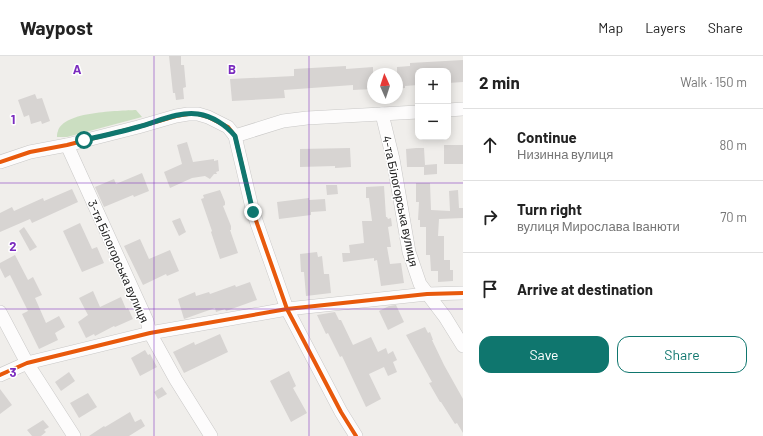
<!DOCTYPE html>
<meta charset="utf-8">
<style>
:root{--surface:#fff;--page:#f2f2f2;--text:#222;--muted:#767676;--line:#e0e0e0;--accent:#0f766e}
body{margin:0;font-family:Barlow,sans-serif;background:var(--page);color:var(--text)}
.controls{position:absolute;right:12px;top:12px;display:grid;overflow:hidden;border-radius:8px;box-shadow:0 2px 10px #0003}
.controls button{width:36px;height:36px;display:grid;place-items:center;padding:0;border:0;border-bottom:1px solid var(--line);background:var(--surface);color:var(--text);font:20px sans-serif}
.compass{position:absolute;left:367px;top:12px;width:36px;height:36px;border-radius:50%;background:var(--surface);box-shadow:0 2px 10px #0003;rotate:357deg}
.stop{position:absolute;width:12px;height:12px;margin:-9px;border:3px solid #0f766e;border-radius:50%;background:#fff}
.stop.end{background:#0f766e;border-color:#fff;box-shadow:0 1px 4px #0008}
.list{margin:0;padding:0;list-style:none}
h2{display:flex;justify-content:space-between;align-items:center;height:52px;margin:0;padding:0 16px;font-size:17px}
h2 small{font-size:13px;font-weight:400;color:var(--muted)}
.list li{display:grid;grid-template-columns:26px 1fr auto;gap:12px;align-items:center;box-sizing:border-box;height:72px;padding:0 16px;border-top:1px solid var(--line)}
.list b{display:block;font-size:15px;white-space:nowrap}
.list p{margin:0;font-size:13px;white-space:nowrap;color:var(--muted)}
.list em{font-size:13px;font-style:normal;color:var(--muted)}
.actions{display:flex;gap:8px;padding:12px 16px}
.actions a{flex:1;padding:9px 0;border:1px solid var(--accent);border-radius:12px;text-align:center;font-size:14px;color:var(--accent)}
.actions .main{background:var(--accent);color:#fff}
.icon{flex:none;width:22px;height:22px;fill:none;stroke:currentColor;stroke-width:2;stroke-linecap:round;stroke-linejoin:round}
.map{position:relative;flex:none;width:463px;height:380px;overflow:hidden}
header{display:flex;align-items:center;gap:24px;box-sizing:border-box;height:56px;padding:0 20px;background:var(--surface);border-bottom:1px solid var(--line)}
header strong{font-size:19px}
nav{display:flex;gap:22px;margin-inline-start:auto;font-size:14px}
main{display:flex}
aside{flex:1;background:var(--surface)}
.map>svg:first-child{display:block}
.forest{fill:#cbdec1}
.building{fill:#d7d4d2}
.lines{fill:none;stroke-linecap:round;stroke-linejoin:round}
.minor-casing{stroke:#c9c8c7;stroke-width:14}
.minor{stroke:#fdfcfc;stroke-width:13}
.cycleway-casing{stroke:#fff;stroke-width:6}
.cycleway{stroke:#e8590c;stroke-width:4}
.route{stroke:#0f766e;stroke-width:5}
.grid{fill:none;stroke:#7b2cbf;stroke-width:1;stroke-opacity:0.55}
.labels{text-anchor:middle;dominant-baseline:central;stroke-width:3;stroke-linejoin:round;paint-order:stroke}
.street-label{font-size:12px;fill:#222;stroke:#fff}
.grid-label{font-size:13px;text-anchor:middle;font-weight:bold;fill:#7b2cbf;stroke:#fff;stroke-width:3;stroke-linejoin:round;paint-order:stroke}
</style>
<header>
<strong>Waypost</strong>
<nav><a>Map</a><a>Layers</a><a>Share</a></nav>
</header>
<main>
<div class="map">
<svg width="463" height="380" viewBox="0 0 463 380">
<rect width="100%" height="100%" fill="#f0eeeb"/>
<!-- forest -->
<path class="forest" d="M 136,54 L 142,61 L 67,81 L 57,81 C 57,79 57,77 58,75 C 64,55 119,55 136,54 Z"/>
<!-- building -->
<g class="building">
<polygon points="169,0 181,0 181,9 184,9 186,31 183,32 184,43 176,44 175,37 173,37"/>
<polygon points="463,4 463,26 448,27 448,15 418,15 418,29 405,30 405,32 397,33 397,11 410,10 410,7"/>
<polygon points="346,10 346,13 373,11 373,33 353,34 353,29 284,34 285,42 232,45 230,23 294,20 294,13"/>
<polygon points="35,38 37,43 42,42 50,65 42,68 41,65 31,68 29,59 24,61 18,44"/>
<polygon points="187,86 193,106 214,103 214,105 218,104 219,115 216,116 217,118 214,118 210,123 205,120 192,122 170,132 164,116 182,108 177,89"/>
<rect x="444" y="89" width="19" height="19"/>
<polygon points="350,92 351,111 335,112 335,110 300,111 300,93"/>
<polygon points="416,92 424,92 425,109 437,108 437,118 424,119 424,111 407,111 406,93"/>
<polygon points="142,117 149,135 134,141 133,139 104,151 95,131 114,123 116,128"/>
<polygon points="416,127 430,127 431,154 450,155 449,135 458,134 459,152 463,152 463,162 439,163 438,180 444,180 444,204 450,204 450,214 453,214 453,225 438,226 438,215 431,215 430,199 426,199 426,171 420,171 420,164 418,164 419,146 416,146"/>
<polygon points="326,129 337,129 338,138 327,139"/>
<polygon points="384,130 386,161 387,161 388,163 391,162 392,170 388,171 391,191 387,191 390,208 401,207 404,227 381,230 377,204 374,205 374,202 343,206 342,197 350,197 349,189 364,187 362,165 372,165 369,142 366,142 366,131"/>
<polygon points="72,133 78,146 32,167 30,163 0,176 0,157 12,151 14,155 43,142 44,145"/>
<polygon points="220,134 225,146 225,149 223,150 231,170 231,174 230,174 238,197 220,203 211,176 212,175 201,143 204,142 203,139"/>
<polygon points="309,142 309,144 325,143 326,155 311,156 311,159 279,163 277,146"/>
<polygon points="180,162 186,176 179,180 172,165"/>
<polygon points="80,167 92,193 97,191 104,207 82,216 63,175"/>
<polygon points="24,171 37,191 30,195 19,175"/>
<polygon points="140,183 149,203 170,194 179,215 167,220 166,218 143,229 124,190"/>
<polygon points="317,196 318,201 322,200 324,218 329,218 331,237 306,240 304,216 301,216 300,198"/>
<polygon points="15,199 28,224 33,221 42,239 35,242 46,267 59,260 65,271 55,277 58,284 39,293 22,258 28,255 10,219 5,222 0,212 0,207"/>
<polygon points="250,226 257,244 226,255 225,253 216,256 215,252 184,263 178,243 195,236 196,240 209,236 210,238 235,229 236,231"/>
<polygon points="93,235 100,251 121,241 126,253 128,252 133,263 115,271 114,270 95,280 94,278 86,282 78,266 88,259 79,242"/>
<polygon points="396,249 404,266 388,274 379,255 389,250"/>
<polygon points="335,256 339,264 341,264 353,289 371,281 378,296 386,292 388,298 393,295 397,304 393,306 397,316 388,320 384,311 369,318 381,343 366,351 342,300 340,301 328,277 326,278 317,259"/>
<polygon points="425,271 428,277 430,276 433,284 432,284 444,309 463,343 463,377 457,367 455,368 441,346 440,346 429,327 432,326 406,279"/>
<polygon points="220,278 228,296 184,317 173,296 194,286 195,289"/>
<polygon points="145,294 148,299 150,298 157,311 140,320 131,302"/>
<polygon points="289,315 296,330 293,332 307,357 291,366 270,325"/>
<polygon points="69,316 75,325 61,335 55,326"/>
<polygon points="162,331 167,338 158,343 154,336"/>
<polygon points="0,333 12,349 0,358"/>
<polygon points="88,337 97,351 79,362 70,347"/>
<polygon points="130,356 135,366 141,363 145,370 129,380 89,380 104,370 105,371"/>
<polygon points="43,364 49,371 44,374 46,376 41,380 32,380 27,374"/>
</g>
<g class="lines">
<!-- minor casing -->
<g class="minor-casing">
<g id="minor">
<polyline points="448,54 463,53"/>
<polyline points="382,58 393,103 409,196 420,228 445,261 463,290"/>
<polyline points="235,80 283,65 307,62 418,56"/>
<polyline points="67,89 147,265 150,277 176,324 211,380"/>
<polyline points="0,106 30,96 67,89 138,71 176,60 188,58 198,58 208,61 228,71 235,80 253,156 287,253 341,356 356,380"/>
<polyline points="0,256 27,307 74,380"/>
<polyline points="0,319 27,307 150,277 287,253 427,238 463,237"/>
</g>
</g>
<!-- minor -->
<use href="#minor" class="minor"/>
<!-- cycleway casing -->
<g class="cycleway-casing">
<g id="cycleway">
<polyline points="0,106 30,96 67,89 138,71 176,60 188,58 198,58 208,61 228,71 235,80 253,156 287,253 341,356 356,380"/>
<polyline points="0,319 27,307 150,277 287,253 427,238 463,237"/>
</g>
</g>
<!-- cycleway -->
<use href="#cycleway" class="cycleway"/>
</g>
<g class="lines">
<!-- route -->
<path class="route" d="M 84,84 C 102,80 120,76 138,71 C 157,66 179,55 198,58 C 212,60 226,69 235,80 L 253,156"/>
</g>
<!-- grid -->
<path class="grid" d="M 154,0 L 154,380M 309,0 L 309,380M 0,127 L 463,127M 0,253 L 463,253"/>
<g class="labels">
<!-- street labels -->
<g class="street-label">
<text transform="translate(401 145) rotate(78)">4-та Білогорська вулиця</text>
<text transform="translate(119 205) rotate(66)">3-тя Білогорська вулиця</text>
</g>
</g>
<g class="grid-label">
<text x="77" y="18">A</text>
<text x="232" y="18">B</text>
<text x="13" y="68">1</text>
<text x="13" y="195">2</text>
<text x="13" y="321">3</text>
</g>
</svg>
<div class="controls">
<button>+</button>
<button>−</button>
</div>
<svg class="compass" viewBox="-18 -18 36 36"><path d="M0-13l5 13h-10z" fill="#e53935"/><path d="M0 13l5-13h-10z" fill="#767676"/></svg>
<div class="stop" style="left:84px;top:84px"></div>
<div class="stop end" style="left:253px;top:156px"></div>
</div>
<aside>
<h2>2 min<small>Walk · 150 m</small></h2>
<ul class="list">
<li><svg class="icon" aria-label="ahead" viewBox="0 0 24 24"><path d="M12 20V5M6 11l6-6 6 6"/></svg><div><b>Continue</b><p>Низинна вулиця</p></div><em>80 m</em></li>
<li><svg class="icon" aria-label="right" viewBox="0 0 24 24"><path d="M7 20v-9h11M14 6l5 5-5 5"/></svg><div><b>Turn right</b><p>вулиця Мирослава Іванюти</p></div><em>70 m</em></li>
<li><svg class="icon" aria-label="arrive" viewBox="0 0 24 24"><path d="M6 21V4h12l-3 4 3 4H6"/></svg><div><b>Arrive at destination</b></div></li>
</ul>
<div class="actions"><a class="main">Save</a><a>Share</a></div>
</aside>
</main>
